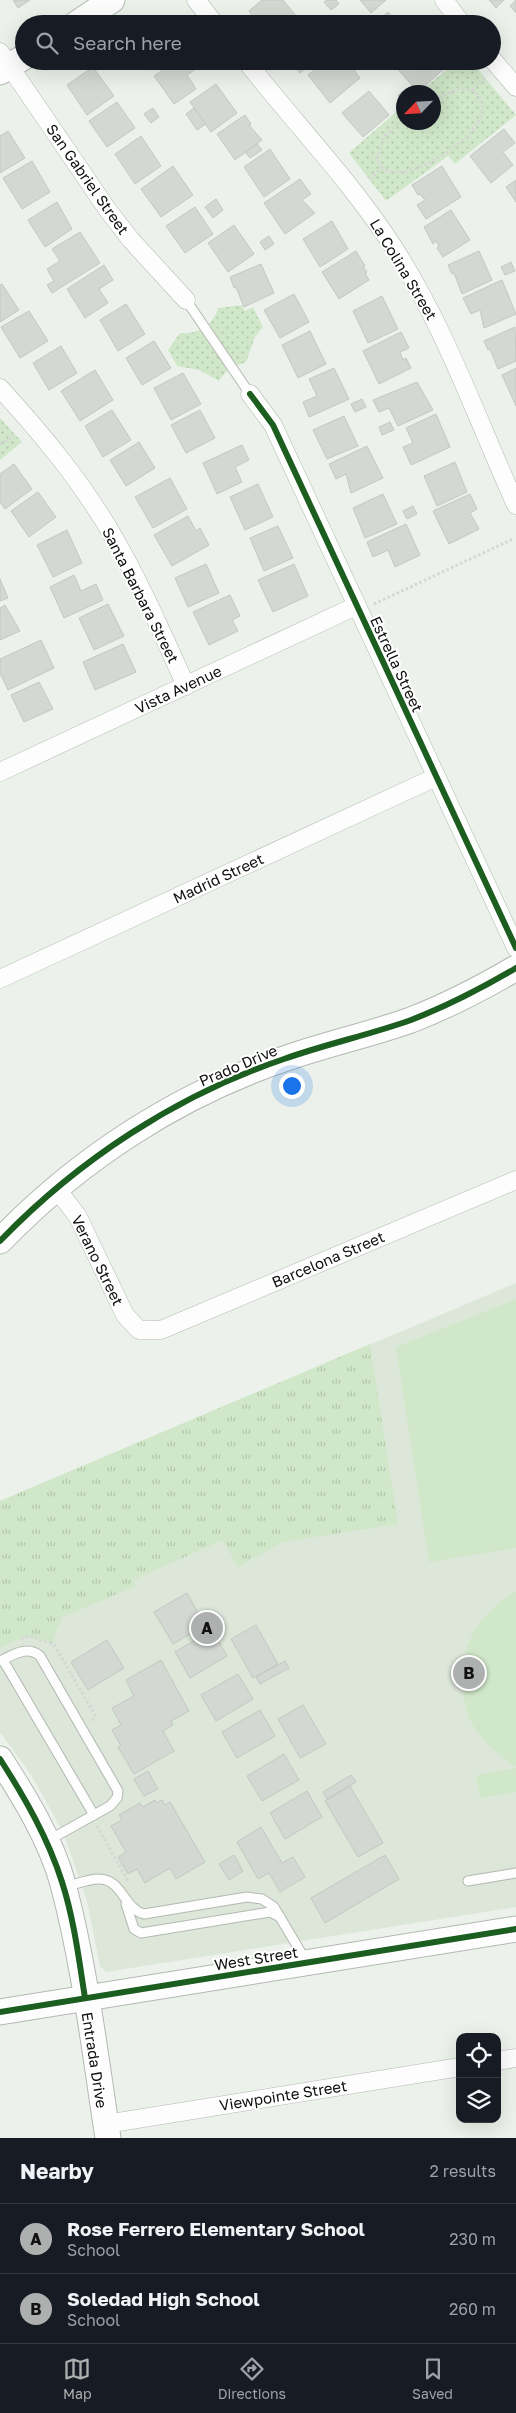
<!DOCTYPE html>
<style>
:root{--surface:#171b24;--page:#20242c;--text:#f1f3f6;--muted:#9ea1a6;--line:#363941;--accent:#aeb0b0}
body{margin:0;font-family:"Golos Text",sans-serif;background:var(--page);color:var(--text)}
.controls{position:absolute;right:15px;bottom:15px;display:grid;overflow:hidden;border-radius:10px;box-shadow:0 5px 20px #0002}
.controls button{width:45px;height:45px;display:grid;place-items:center;padding:0;border:0;border-bottom:1px solid var(--line);background:var(--surface);color:var(--text);font:25px sans-serif}
.compass{position:absolute;left:396px;top:85px;width:45px;height:45px;border-radius:50%;background:var(--surface);box-shadow:0 5px 20px #0002;rotate:245deg}
.you{position:absolute;left:291px;top:1085px;width:18px;height:18px;margin:-12px;border:4px solid #fff;border-radius:50%;background:#1a73e8;box-shadow:0 0 0 8px #1a73e833}
.badge{display:grid;place-items:center;width:32px;height:32px;border-radius:50%;background:var(--accent);color:#111;font-size:16px;font-weight:700}
.pin{position:absolute;translate:-50% -50%;border:2px solid #fff;box-shadow:0 1px 5px #0006}
.list{margin:0;padding:0;list-style:none}
h2{display:flex;justify-content:space-between;align-items:center;height:65px;margin:0;padding:0 20px;font-size:21px}
h2 small{font-size:16px;font-weight:400;color:var(--muted)}
.list li{display:grid;grid-template-columns:32px 1fr auto;gap:15px;align-items:center;box-sizing:border-box;height:70px;padding:0 20px;border-top:1px solid var(--line)}
.list b{display:block;font-size:19px;white-space:nowrap}
.list p{margin:0;font-size:16px;white-space:nowrap;color:var(--muted)}
.list em{font-size:16px;font-style:normal;color:var(--muted)}
.icon{flex:none;width:28px;height:28px;fill:none;stroke:currentColor;stroke-width:2;stroke-linecap:round;stroke-linejoin:round}
.map{position:relative;flex:none;width:516px;height:2138px;overflow:hidden}
.search{position:absolute;background:var(--surface);box-shadow:0 5px 20px #0002;left:15px;right:15px;top:15px;height:55px;display:flex;align-items:center;gap:12px;box-sizing:border-box;padding:0 18px;border-radius:28px;color:var(--muted);font-size:19px}
.sheet{height:205px;background:var(--surface)}
nav{display:flex;justify-content:space-around;align-items:center;box-sizing:border-box;height:70px;border-top:1px solid var(--line);background:var(--surface);font-size:14px;color:var(--muted)}
nav a{display:grid;justify-items:center;gap:2px}
nav .on{color:var(--accent)}
.map>svg:first-child{display:block}
.built{fill:#dce6d9}
.grass{fill:url(#grass-tufts)}
.park{fill:url(#park-dots)}
.garden{fill:#d0e8c9}
.building{fill:#d4d8d3;stroke:#c3c8c2}
.lines{fill:none;stroke-linecap:round;stroke-linejoin:round}
.lane-casing{stroke:#b3b8b2;stroke-width:11}
.street-casing{stroke:#b3b8b2;stroke-width:19}
.secondary-casing{stroke:#b3b8b2;stroke-width:27}
.path{stroke:#d5d7d4;stroke-width:3;stroke-dasharray:2.5 2.5;stroke-linecap:butt}
.lane{stroke:#fcfdfc;stroke-width:9}
.street{stroke:#fcfdfc;stroke-width:18}
.secondary{stroke:#fcfdfc;stroke-width:25}
.cycleway-casing{stroke:#fff;stroke-width:9}
.cycleway{stroke:#1b5e20;stroke-width:6}
.labels{text-anchor:middle;dominant-baseline:central;stroke-width:4;stroke-linejoin:round;paint-order:stroke}
.street-label{font-size:15px;fill:#0d100c;stroke:#fff}
</style>
<div class="map">
<svg width="516" height="2138" viewBox="0 0 516 2138">
<defs>
<pattern id="grass-tufts" width="24" height="20" patternUnits="userSpaceOnUse" patternTransform="scale(1.25)"><rect width="24" height="20" fill="#d0e8c9"/><path d="M3 7l-1-3M5 7V3M7 7l1-3M15 17l-1-3M17 17v-4M19 17l1-3" fill="none" stroke="#b1c6ab"/></pattern>
<pattern id="park-dots" width="8" height="8" patternUnits="userSpaceOnUse" patternTransform="scale(1.25)"><rect width="8" height="8" fill="#d0e8c9"/><path d="M2 2h.1M6 6h.1" fill="none" stroke="#b1c6ab" stroke-width="1.8" stroke-linecap="round"/></pattern>
</defs>
<rect width="100%" height="100%" fill="#ecf2eb"/>
<!-- built -->
<polygon class="built" points="516,1283 516,1907 106,1972 100,1966 87,1901 63,1832 31,1775 0,1732 0,1501"/>
<!-- grass -->
<polygon class="grass" points="370,1344 398,1524 283,1542 238,1567 223,1540 133,1580 136,1586 62,1617 52,1643 26,1636 0,1648 0,1501"/>
<!-- park -->
<g class="park">
<polygon points="457,61 471,61 516,115 455,164 448,156 386,201 349,153 403,106 404,122 434,122 434,92 420,92"/>
<path d="M 242,305 L 245,311 L 253,307 L 263,327 L 255,337 L 246,362 L 228,369 L 219,381 L 199,370 L 177,366 L 168,350 L 180,333 C 198,335 213,325 218,308 Z"/>
<polygon points="0,418 22,442 0,460"/>
</g>
<!-- garden -->
<g class="garden">
<polygon points="516,1299 516,1548 429,1562 396,1347"/>
<path d="M 516,1592 L 516,1767 C 498,1754 482,1742 471,1722 C 468,1717 467,1709 465,1704 C 453,1658 475,1613 516,1592 Z"/>
<polygon points="516,1768 516,1792 480,1798 476,1775"/>
</g>
<!-- building -->
<g class="building">
<polygon points="13,0 30,0 18,8"/>
<polygon points="262,0 283,0 297,17 290,24 259,24 249,11"/>
<polygon points="327,0 336,0 339,4 331,10 324,2"/>
<polygon points="360,0 386,0 371,13"/>
<polygon points="489,0 504,0 496,8"/>
<polygon points="516,0 516,13 510,6"/>
<polygon points="388,12 398,24 374,24"/>
<polygon points="411,15 418,24 401,24"/>
<polygon points="145,61 163,61 151,70"/>
<polygon points="176,61 197,61 200,66 187,75 196,89 174,104 154,76"/>
<polygon points="291,61 314,61 300,73"/>
<polygon points="325,61 347,61 360,78 330,103 308,75"/>
<polygon points="400,61 441,61 446,67 418,92 395,66"/>
<polygon points="93,67 114,96 87,115 67,85"/>
<polygon points="216,84 237,113 211,132 190,102"/>
<polygon points="407,88 411,92 404,92 404,101 398,95"/>
<polygon points="369,91 389,115 363,137 342,113"/>
<polygon points="117,102 135,128 107,147 89,121"/>
<polygon points="153,108 159,117 151,123 144,114"/>
<polygon points="194,108 206,124 197,130 186,114"/>
<polygon points="245,115 251,124 249,125 262,140 235,160 217,134"/>
<polygon points="504,129 515,143 503,152 513,165 491,183 470,156"/>
<polygon points="8,131 25,158 0,173 0,136"/>
<polygon points="141,136 161,166 135,184 115,154"/>
<polygon points="257,144 262,150 250,158 245,152"/>
<polygon points="270,149 290,179 264,197 244,167"/>
<polygon points="32,161 50,192 22,209 3,178"/>
<polygon points="173,166 193,195 161,217 141,189"/>
<polygon points="442,166 461,197 426,219 417,205 425,200 420,194 418,195 412,185"/>
<polygon points="300,179 311,194 302,200 315,213 285,234 264,203"/>
<polygon points="516,180 516,202 506,187"/>
<polygon points="216,199 223,210 213,218 205,207"/>
<polygon points="57,202 72,229 45,247 28,220"/>
<polygon points="195,207 213,234 185,253 166,226"/>
<polygon points="451,210 470,240 443,257 437,248 439,246 436,241 433,244 424,227"/>
<polygon points="332,221 348,249 320,267 303,239"/>
<polygon points="234,225 254,254 228,272 208,243"/>
<polygon points="80,232 100,263 52,293 47,285 54,281 47,269 60,261 52,249"/>
<polygon points="269,236 274,244 265,250 260,242"/>
<polygon points="356,251 365,266 363,267 367,272 365,273 369,280 339,299 322,272"/>
<polygon points="479,251 492,280 462,294 454,273 452,274 448,265"/>
<polygon points="511,262 515,271 505,275 501,267"/>
<polygon points="261,264 274,293 244,307 236,287 234,288 230,277"/>
<polygon points="104,265 113,280 99,289 108,303 85,318 67,289"/>
<polygon points="502,280 516,314 484,328 480,310 471,314 463,298"/>
<polygon points="2,284 19,310 0,322 0,285"/>
<polygon points="294,294 309,322 280,338 264,310"/>
<polygon points="382,296 398,329 368,343 353,311"/>
<polygon points="126,304 145,334 118,351 100,320"/>
<polygon points="29,311 48,341 20,358 1,327"/>
<polygon points="515,327 516,361 498,369 490,349 488,350 484,341"/>
<polygon points="310,331 326,364 298,378 282,345"/>
<polygon points="401,332 409,348 400,352 403,360 406,358 411,368 379,384 363,351"/>
<polygon points="154,341 171,368 142,385 126,358"/>
<polygon points="61,346 77,373 49,390 33,363"/>
<polygon points="334,368 349,399 309,417 303,402 317,396 309,379"/>
<polygon points="516,368 516,406 502,375"/>
<polygon points="95,370 113,400 80,421 61,391"/>
<polygon points="183,373 201,404 171,420 154,388"/>
<polygon points="417,382 433,410 398,426 389,408 379,412 373,400"/>
<polygon points="362,399 366,407 355,412 351,404"/>
<polygon points="112,410 131,440 103,457 85,426"/>
<polygon points="200,410 215,438 186,453 171,425"/>
<polygon points="436,414 450,447 411,465 403,447 413,443 406,428"/>
<polygon points="344,416 358,446 327,459 313,430"/>
<polygon points="390,422 394,430 382,435 379,427"/>
<polygon points="139,442 155,468 126,486 110,460"/>
<polygon points="242,445 249,460 235,467 242,482 217,494 203,463"/>
<polygon points="367,446 383,478 351,493 346,474 336,479 329,464"/>
<polygon points="455,462 467,492 437,506 424,476"/>
<polygon points="14,464 32,489 5,509 0,502 0,474"/>
<polygon points="170,478 187,509 153,528 135,497"/>
<polygon points="258,484 273,517 245,530 230,497"/>
<polygon points="38,492 56,517 29,537 11,511"/>
<polygon points="383,494 397,524 365,538 353,508"/>
<polygon points="470,494 477,509 470,513 479,529 449,544 433,511"/>
<polygon points="413,506 417,514 407,519 403,511"/>
<polygon points="188,516 196,531 200,528 209,545 172,566 154,535"/>
<polygon points="406,524 420,555 395,567 388,550 373,557 367,542"/>
<polygon points="278,526 293,558 264,571 250,538"/>
<polygon points="67,530 82,563 53,577 37,545"/>
<polygon points="206,564 219,593 188,607 175,578"/>
<polygon points="294,564 308,596 273,612 258,580"/>
<polygon points="74,575 81,591 96,584 103,600 64,618 50,587"/>
<polygon points="0,579 8,598 0,601"/>
<polygon points="230,595 240,616 232,620 238,631 209,645 193,612"/>
<polygon points="108,604 124,636 94,650 79,618"/>
<polygon points="5,605 20,631 0,640 0,608"/>
<polygon points="41,640 54,668 8,690 0,673 0,659"/>
<polygon points="123,644 136,672 95,690 83,662"/>
<polygon points="39,682 53,709 24,722 11,695"/>
<polygon points="187,1593 205,1625 173,1644 154,1612"/>
<polygon points="256,1625 278,1664 253,1678 231,1639"/>
<polygon points="212,1630 227,1656 190,1678 175,1652"/>
<polygon points="107,1640 124,1668 88,1690 71,1662"/>
<polygon points="161,1660 189,1711 171,1721 173,1725 163,1731 174,1751 134,1774 118,1747 121,1746 112,1730 121,1725 112,1708 134,1696 126,1680"/>
<polygon points="285,1661 289,1668 260,1684 256,1677"/>
<polygon points="238,1674 253,1699 216,1721 201,1695"/>
<polygon points="303,1705 326,1744 300,1758 278,1719"/>
<polygon points="260,1710 275,1736 237,1758 222,1732"/>
<polygon points="284,1754 299,1780 262,1801 247,1776"/>
<polygon points="148,1771 158,1789 144,1796 134,1779"/>
<polygon points="351,1775 356,1782 327,1799 323,1792"/>
<polygon points="350,1786 383,1843 358,1857 325,1801"/>
<polygon points="307,1791 322,1817 285,1839 270,1813"/>
<polygon points="155,1800 156,1803 162,1800 165,1805 170,1802 205,1862 176,1879 170,1868 145,1883 137,1869 128,1874 118,1857 126,1852 111,1826 122,1820 119,1815 140,1803 143,1807"/>
<polygon points="261,1827 282,1863 293,1857 305,1877 280,1892 269,1873 258,1879 237,1842"/>
<polygon points="234,1855 243,1871 229,1880 219,1864"/>
<polygon points="385,1855 399,1879 325,1923 311,1898"/>
</g>
<g class="lines">
<!-- lane casing -->
<g class="lane-casing">
<g id="lane">
<polyline points="186,300 250,394"/>
<polyline points="3,1660 94,1815"/>
<path d="M 0,1661 C 13,1655 27,1645 40,1656 L 118,1791 L 117,1798 L 110,1806 L 49,1840"/>
<polyline points="468,1881 516,1873"/>
<path d="M 65,1887 C 76,1884 88,1879 99,1879 C 122,1879 124,1909 144,1914 L 247,1897 L 262,1899 L 274,1907 L 306,1961"/>
<polyline points="126,1904 134,1929 141,1933 270,1912 280,1917"/>
</g>
</g>
<!-- street casing -->
<g class="street-casing">
<g id="street">
<polyline points="196,0 215,24"/>
<polyline points="444,0 462,24"/>
<polyline points="0,52 107,209 131,240 186,300"/>
<polyline points="492,59 516,87"/>
<path d="M 246,61 C 295,124 351,181 394,248 C 445,327 477,419 516,505"/>
<path d="M 0,388 C 42,434 82,482 113,536 C 141,584 163,635 186,686"/>
<polyline points="250,394 273,425 516,948"/>
<polyline points="0,772 356,606"/>
<polyline points="0,979 436,777"/>
<polyline points="57,1189 78,1217 125,1315 139,1330 161,1330 516,1180"/>
<polyline points="497,2061 516,2058"/>
<polyline points="106,2124 460,2067"/>
</g>
</g>
<!-- secondary casing -->
<g class="secondary-casing">
<g id="secondary">
<polyline points="76,24 112,0"/>
<polyline points="0,72 24,57"/>
<path d="M 0,1241 C 78,1160 177,1095 284,1059 C 326,1044 369,1035 411,1020 C 447,1006 482,988 516,968"/>
<path d="M 0,1759 C 25,1798 51,1840 63,1884 C 85,1967 95,2054 108,2138"/>
<polyline points="0,2012 516,1929"/>
</g>
</g>
<!-- path -->
<g class="path">
<polyline points="434,99 458,89 472,90 485,78"/>
<polyline points="382,168 377,158 384,137 404,118"/>
<path d="M 370,179 L 382,168 C 410,190 516,117 472,90"/>
<polyline points="0,445 15,434"/>
<polyline points="374,604 513,539"/>
<polyline points="21,1639 29,1636 54,1645 95,1715 92,1722"/>
<polyline points="97,1826 128,1881"/>
</g>
<!-- lane -->
<use href="#lane" class="lane"/>
<!-- street -->
<use href="#street" class="street"/>
<!-- secondary -->
<use href="#secondary" class="secondary"/>
<!-- cycleway casing -->
<g class="cycleway-casing">
<g id="cycleway">
<polyline points="250,394 273,425 516,948"/>
<path d="M 0,1241 C 78,1160 177,1095 284,1059 C 326,1044 369,1035 411,1020 C 447,1006 482,988 516,968"/>
<path d="M 0,1759 C 25,1798 48,1838 62,1882 C 74,1919 79,1960 85,1998"/>
<polyline points="0,2012 516,1929"/>
</g>
</g>
<!-- cycleway -->
<use href="#cycleway" class="cycleway"/>
</g>
<g class="labels">
<!-- street labels -->
<g class="street-label">
<text transform="translate(88 179) rotate(55)">San Gabriel Street</text>
<text transform="translate(404 269) rotate(59)">La Colina Street</text>
<text transform="translate(141 595) rotate(63)">Santa Barbara Street</text>
<text transform="translate(397 664) rotate(65)">Estrella Street</text>
<text transform="translate(178 689) rotate(-25)">Vista Avenue</text>
<text transform="translate(218 878) rotate(-25)">Madrid Street</text>
<text transform="translate(238 1065) rotate(-23)">Prado Drive</text>
<text transform="translate(328 1259) rotate(-23)">Barcelona Street</text>
<text transform="translate(98 1260) rotate(64)">Verano Street</text>
<text transform="translate(256 1958) rotate(-9)">West Street</text>
<text transform="translate(95 2060) rotate(81)">Entrada Drive</text>
<text transform="translate(283 2095) rotate(-9)">Viewpointe Street</text>
</g>
</g>
</svg>
<div class="controls">
<button><svg class="icon" aria-label="locate" viewBox="0 0 24 24"><circle cx="12" cy="12" r="6"/><path d="M12 2v4M12 18v4M2 12h4M18 12h4"/></svg></button>
<button><svg class="icon" aria-label="layers" viewBox="0 0 24 24"><path d="M12 4l9 5-9 5-9-5zM3 14l9 5 9-5"/></svg></button>
</div>
<svg class="compass" viewBox="-18 -18 36 36"><path d="M0-13l5 13h-10z" fill="#e53935"/><path d="M0 13l5-13h-10z" fill="#9ea1a6"/></svg>
<div class="you"></div>
<div class="pin badge" style="left:207px;top:1628px">A</div>
<div class="pin badge" style="left:469px;top:1673px">B</div>
<div class="search"><svg class="icon" aria-label="search" viewBox="0 0 24 24"><circle cx="10" cy="10" r="6"/><path d="M15 15l6 6"/></svg>Search here</div>
</div>
<section class="sheet">
<h2>Nearby<small>2 results</small></h2>
<ul class="list">
<li><span class="badge">A</span><div><b>Rose Ferrero Elementary School</b><p>School</p></div><em>230 m</em></li>
<li><span class="badge">B</span><div><b>Soledad High School</b><p>School</p></div><em>260 m</em></li>
</ul>
</section>
<nav>
<a class="on"><svg class="icon" aria-label="map" viewBox="0 0 24 24"><path d="M3 6l6-2 6 2 6-2v14l-6 2-6-2-6 2zM9 4v14M15 6v14"/></svg>Map</a>
<a><svg class="icon" aria-label="directions" viewBox="0 0 24 24"><path d="M12 3l9 9-9 9-9-9zM9 14v-3h6M13 9l2 2-2 2"/></svg>Directions</a>
<a><svg class="icon" aria-label="saved" viewBox="0 0 24 24"><path d="M7 4h10v16l-5-4-5 4z"/></svg>Saved</a>
</nav>
